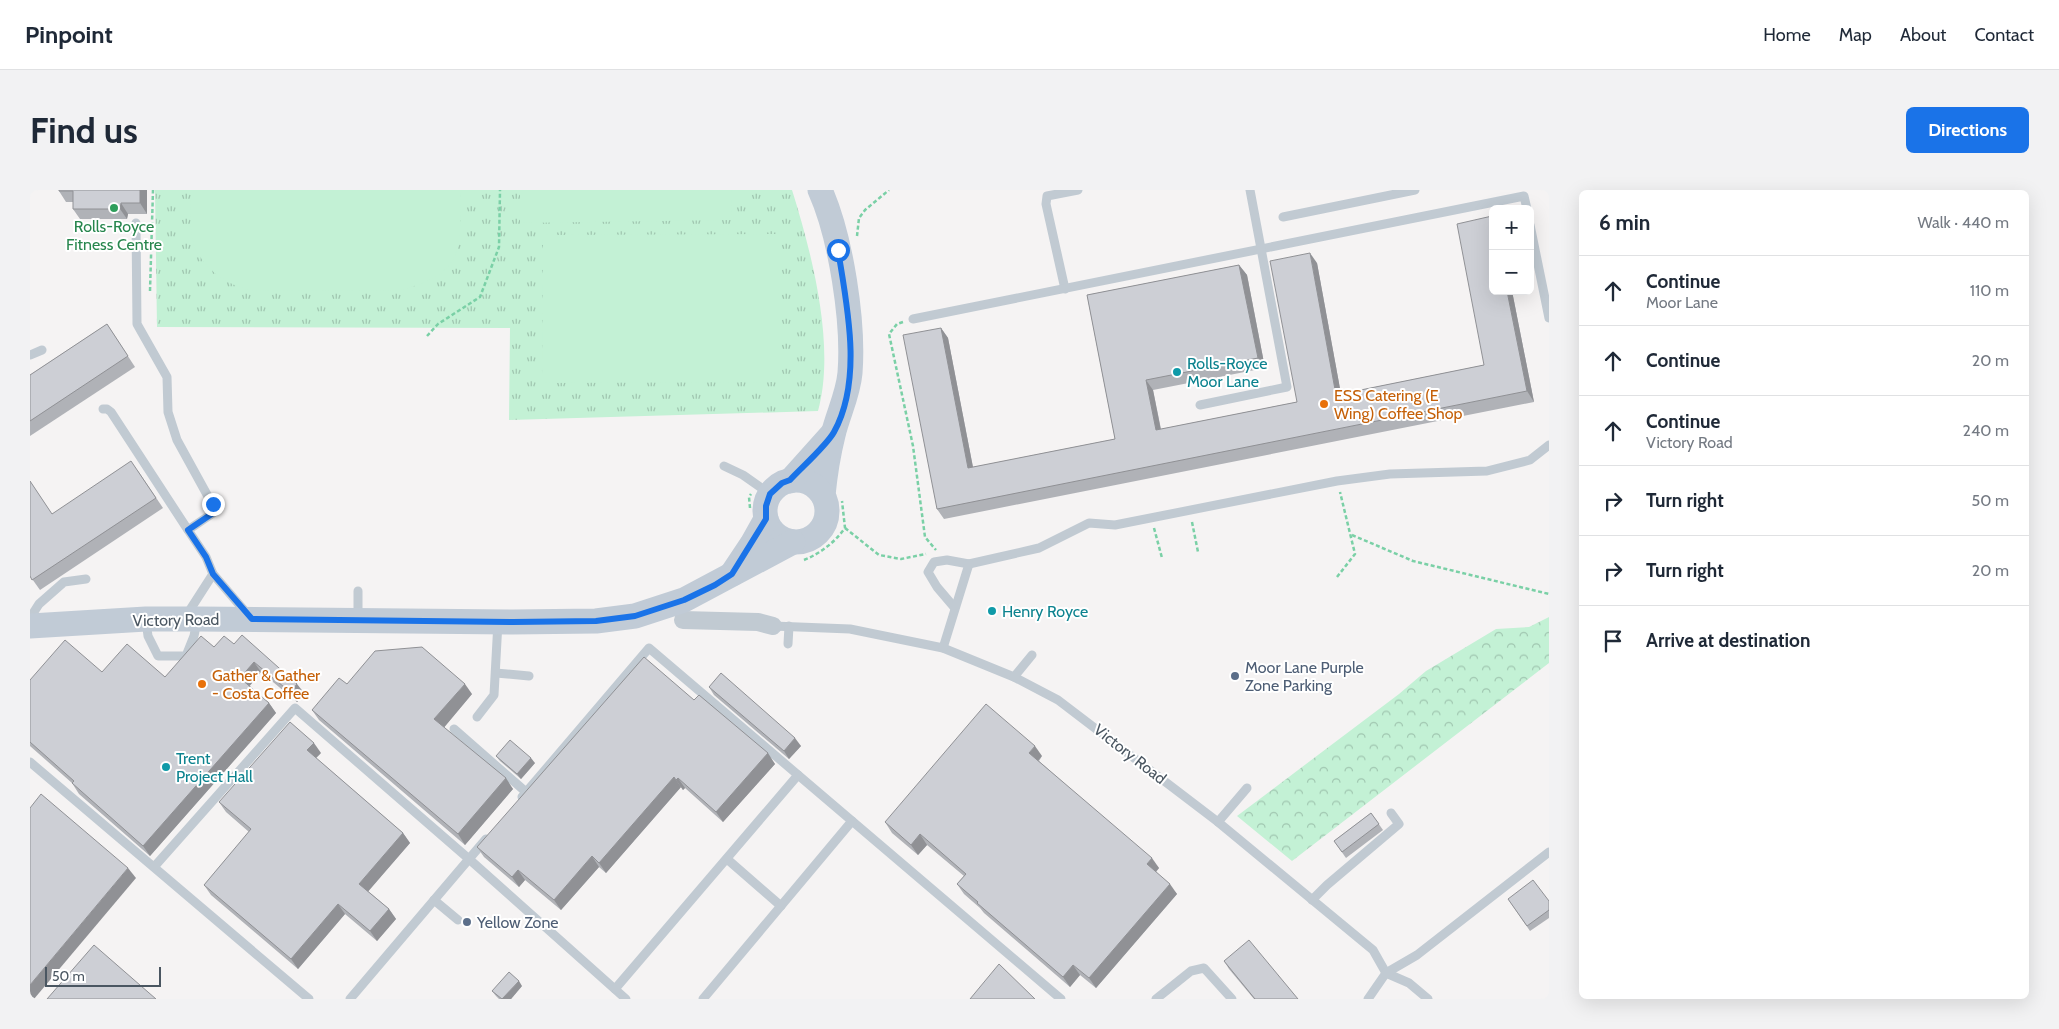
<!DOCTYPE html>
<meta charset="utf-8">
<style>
:root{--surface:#fff;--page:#f2f2f3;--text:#1f2937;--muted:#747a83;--line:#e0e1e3;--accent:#1a73e8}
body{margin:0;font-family:Cabin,sans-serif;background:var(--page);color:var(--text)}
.controls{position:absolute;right:15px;top:15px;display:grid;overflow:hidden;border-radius:8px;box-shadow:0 5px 20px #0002}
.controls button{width:45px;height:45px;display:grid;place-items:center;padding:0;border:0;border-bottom:1px solid var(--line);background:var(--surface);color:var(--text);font:25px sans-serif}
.scale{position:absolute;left:15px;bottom:12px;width:116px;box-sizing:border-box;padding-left:5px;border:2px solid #4a5661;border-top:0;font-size:14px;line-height:18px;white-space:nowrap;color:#4a5661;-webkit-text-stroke:4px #fff;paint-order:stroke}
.stop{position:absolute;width:15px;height:15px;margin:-11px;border:4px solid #1a73e8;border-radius:50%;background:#fff}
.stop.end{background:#1a73e8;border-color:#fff;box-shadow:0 1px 5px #0008}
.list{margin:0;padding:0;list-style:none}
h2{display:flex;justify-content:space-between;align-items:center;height:65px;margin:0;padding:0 20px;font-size:21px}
h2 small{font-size:16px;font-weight:400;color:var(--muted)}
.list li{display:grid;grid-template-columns:32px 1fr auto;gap:15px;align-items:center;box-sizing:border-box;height:70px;padding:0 20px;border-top:1px solid var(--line)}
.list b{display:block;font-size:19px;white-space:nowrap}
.list p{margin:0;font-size:16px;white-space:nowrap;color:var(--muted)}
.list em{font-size:16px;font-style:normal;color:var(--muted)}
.icon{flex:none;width:28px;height:28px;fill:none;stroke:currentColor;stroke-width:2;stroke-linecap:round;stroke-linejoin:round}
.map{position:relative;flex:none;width:1519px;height:809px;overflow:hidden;border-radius:8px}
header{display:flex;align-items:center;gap:30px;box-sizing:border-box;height:70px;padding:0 25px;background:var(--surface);border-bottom:1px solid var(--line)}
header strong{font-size:24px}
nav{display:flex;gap:28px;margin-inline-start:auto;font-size:18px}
.intro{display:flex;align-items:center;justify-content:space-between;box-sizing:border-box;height:120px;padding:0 30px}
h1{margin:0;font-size:35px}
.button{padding:12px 22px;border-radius:8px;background:var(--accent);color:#fff;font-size:18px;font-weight:700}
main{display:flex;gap:30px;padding:0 30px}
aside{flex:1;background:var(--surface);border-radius:8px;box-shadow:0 5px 20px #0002}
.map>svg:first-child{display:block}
.forest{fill:url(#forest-crowns)}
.park{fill:url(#park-tufts)}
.pitch{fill:#c3f1d5}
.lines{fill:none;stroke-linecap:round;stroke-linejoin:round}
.path{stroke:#7ad0a6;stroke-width:2.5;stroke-dasharray:4 2.5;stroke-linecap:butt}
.lane{stroke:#c1cad2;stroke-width:9}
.street{stroke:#c1cad2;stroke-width:18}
.secondary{stroke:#c1cbd6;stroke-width:25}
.wall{fill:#b0b2b7}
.shaded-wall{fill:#909195}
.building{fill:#cdcfd5;stroke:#909195}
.route{stroke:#1a73e8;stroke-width:6}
.leisure-dot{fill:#2e9e5b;stroke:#fff;stroke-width:2}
.culture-dot{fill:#0f9aa8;stroke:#fff;stroke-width:2}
.food-dot{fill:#e8710a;stroke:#fff;stroke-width:2}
.service-dot{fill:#5c6f8a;stroke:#fff;stroke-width:2}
.labels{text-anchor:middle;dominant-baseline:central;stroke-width:4;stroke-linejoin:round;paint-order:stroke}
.leisure-label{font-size:16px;fill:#27864d;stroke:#fff}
.culture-label{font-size:16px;fill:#0d838f;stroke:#fff;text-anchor:start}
.food-label{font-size:16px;fill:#c56008;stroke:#fff;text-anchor:start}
.street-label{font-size:16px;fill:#4a5661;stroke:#fff}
.service-label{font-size:16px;fill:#4e5e75;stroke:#fff;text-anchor:start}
</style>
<header>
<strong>Pinpoint</strong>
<nav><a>Home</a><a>Map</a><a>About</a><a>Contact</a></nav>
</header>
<div class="intro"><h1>Find us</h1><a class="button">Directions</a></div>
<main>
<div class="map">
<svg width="1519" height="809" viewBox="0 0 1519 809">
<defs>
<pattern id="forest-crowns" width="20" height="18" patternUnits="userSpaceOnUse" patternTransform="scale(1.25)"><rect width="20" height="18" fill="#c3f1d5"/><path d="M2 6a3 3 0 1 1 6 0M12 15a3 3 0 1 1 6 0" fill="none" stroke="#a0c6b0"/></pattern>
<pattern id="park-tufts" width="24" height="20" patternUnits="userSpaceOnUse" patternTransform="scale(1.25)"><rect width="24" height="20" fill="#c3f1d5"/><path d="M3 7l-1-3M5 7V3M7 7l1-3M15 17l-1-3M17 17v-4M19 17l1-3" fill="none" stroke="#a0c6b0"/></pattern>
</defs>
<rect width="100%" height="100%" fill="#f5f3f3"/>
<!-- forest -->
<polygon class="forest" points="1519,427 1519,473 1262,671 1207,626 1369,504 1396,481 1466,439 1499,437"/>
<!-- park -->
<path class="park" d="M 125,0 L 762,0 C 782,64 806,156 788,221 L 479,230 L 480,138 L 127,137 Z"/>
<!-- pitch -->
<g class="pitch">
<path d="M 161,0 L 431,0 C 430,58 436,84 370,100 L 223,101 C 200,96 179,83 167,62 C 158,45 161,19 161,0 Z"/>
<polygon points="490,0 701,0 702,30 490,33"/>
<polygon points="749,44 749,192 512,193 513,45"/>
</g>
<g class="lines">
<!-- path -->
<g class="path">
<polyline points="827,46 829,28 835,20 859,0"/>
<polyline points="120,101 123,0"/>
<polyline points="873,132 867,134 859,144 883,256 895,347 906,360"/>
<polyline points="397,146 408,134 450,107 469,57 470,0"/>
<polyline points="720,318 719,307 721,304"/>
<polyline points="1162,332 1168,362"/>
<polyline points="815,338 849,365 871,369 896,364"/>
<polyline points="1124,338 1132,368"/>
<polyline points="1322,345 1383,371 1519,404"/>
<path d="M 774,370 C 791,363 805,352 815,338 L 812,311"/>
<polyline points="1307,387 1325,364 1310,302"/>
</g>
<!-- lane -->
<g class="lane">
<polyline points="1253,27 1385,0"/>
<polyline points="106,33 107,134 137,187 138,222 147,250 186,321 158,340 176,367 183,384 156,426"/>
<polyline points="1500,35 1519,128"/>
<polyline points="1035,99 1016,14 1017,6 1048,0"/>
<polyline points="883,129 1494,6 1497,19"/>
<polyline points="0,165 12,160"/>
<polyline points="1170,215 1257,197 1220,0"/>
<polyline points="73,219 77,219 81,222 158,340"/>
<polyline points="694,276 713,285 740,304"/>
<polyline points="183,384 219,426"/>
<polyline points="924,417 907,397 898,382 904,372 917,370 939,374 1009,358 1059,333 1085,335 1307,291 1360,284 1457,281 1500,270 1519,255"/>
<polyline points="0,428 9,414 34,392 56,389"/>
<polyline points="328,428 328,401"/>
<polyline points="116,431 118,446 128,466 156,466 164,446 167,431"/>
<polyline points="743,436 820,439 913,458 984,487 1028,510 1188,632 1343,760 1356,783 1379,793 1398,809"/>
<polyline points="758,454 759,436"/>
<polyline points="913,458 939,374"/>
<polyline points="466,483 499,486"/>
<polyline points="984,487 1002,465"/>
<polyline points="447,527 464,505 468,432"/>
<polyline points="424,539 496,602"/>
<polyline points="0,572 279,809"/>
<polyline points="492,607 619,458 1031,809"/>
<polyline points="1188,632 1217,598"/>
<polyline points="697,669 751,716"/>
<polyline points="124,677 265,518 439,669 596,809"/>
<polyline points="404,710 428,730"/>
<polyline points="1282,710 1297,695 1369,634 1361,623"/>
<polyline points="585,799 768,585"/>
<polyline points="320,809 456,649"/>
<polyline points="673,809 822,631"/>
<polyline points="1126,809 1161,781 1174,778 1202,809"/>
<polyline points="1338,809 1356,783 1387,765 1519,662"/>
</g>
<!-- street -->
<polyline class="street" points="653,430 728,432 743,436"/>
<!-- secondary -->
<g class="secondary">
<path d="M 790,0 C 811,47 824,132 820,183 C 818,205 808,224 803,245 C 798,265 795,285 793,305"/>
<circle cx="766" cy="321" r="31"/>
<polyline points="760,291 803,243"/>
<polyline points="702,384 722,354 736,329"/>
<polyline points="0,436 116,429 167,429 483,432 566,431 605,426 654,410 763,352"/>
</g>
</g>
<!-- wall -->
<g class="wall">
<polygon points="29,0 117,0 117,24 98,24 97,29 50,29 43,19 43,12 36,12 29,1"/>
<polygon points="1462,26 1463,101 1482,101 1504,212 914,329 907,319 911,138 918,148 943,277 1085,249 1057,105 1209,75 1217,85 1235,178 1123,200 1131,239 1267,212 1287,73 1311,204 1454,175"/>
<polygon points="77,134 105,177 0,246 0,185"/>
<polygon points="108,281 133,318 10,400 0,386 22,324"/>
<polygon points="204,454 275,504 267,512 231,482 219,496 239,513 246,523 120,666 49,604 42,593 0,556 0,490 72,482 135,487 184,457"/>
<polygon points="317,494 442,504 414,537 483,599 435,655 289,530 282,520"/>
<polygon points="679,497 771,556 759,569 684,505"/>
<polygon points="664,510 745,574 693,632 655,598 653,600 651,597 576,683 569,677 531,720 495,690 489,697 454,667 447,657"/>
<polygon points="291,563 286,568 373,643 380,653 338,701 359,719 366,729 347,751 315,724 268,779 181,705 174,695 219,642 196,622 189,612"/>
<polygon points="466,566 505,573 491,589 470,571"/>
<polygon points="1012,566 1009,571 1129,678 1126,682 1147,704 1066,798 1050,785 1040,797 954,723 950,718 934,704 927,694 934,686 897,655 888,665 862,643 855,632"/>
<polygon points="1341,623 1353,640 1316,668 1304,651"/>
<polygon points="1478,709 1519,711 1519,728 1500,741"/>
<polygon points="1194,771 1268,809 1224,809 1199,779"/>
<polygon points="492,796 481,809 469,809 466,806 462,801"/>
</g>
<!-- shaded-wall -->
<g class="shaded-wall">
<polygon points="110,0 117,0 117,24 110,13"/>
<polygon points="91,13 98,24 97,29 90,19"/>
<polygon points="1280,63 1287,73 1313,215 1306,205"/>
<polygon points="1209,75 1217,85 1235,178 1228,168"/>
<polygon points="1477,101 1482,101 1504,212 1497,201"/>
<polygon points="911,138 918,148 945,288 938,278"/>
<polygon points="1116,190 1123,200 1133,251 1126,240"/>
<polygon points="224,472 231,482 218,498 210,488"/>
<polygon points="267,494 275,504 267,512 260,502"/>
<polygon points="435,494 442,504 412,540 404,529"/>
<polygon points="239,513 246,523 120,666 113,656"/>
<polygon points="765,548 771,556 759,569 754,561"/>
<polygon points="284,553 291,563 284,570 277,560"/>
<polygon points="1005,556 1012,566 1006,573 999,563"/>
<polygon points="738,563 745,574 693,632 686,622"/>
<polygon points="501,568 505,573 491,589 487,584"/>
<polygon points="644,587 651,597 576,683 569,673"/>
<polygon points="476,588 483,599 435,655 428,644"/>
<polygon points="648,588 655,598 653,600 646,590"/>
<polygon points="373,643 380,653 336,704 329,694"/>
<polygon points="890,644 897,655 888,665 881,655"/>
<polygon points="562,666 569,677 531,720 524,710"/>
<polygon points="1122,668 1129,678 1124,684 1117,674"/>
<polygon points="98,678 106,688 4,809 0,809 0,795"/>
<polygon points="488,680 495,690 489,697 482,687"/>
<polygon points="1140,694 1147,704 1066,798 1059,788"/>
<polygon points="308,714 315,724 268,779 261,769"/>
<polygon points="359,719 366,729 347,751 340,741"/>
<polygon points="1043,775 1050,785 1040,797 1033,787"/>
<polygon points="489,791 492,796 481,809 472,809"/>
</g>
<!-- building -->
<g class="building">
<polygon points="29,0 110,0 110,13 91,13 90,19 43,19 43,1 29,1"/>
<polygon points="1462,26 1463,101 1477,101 1497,201 907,319 873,145 911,138 938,278 1085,249 1057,105 1209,75 1228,168 1116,190 1126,240 1267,212 1240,71 1280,63 1306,205 1454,175 1427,34"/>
<polygon points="77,134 98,166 0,231 0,185"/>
<polygon points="101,271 126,308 2,390 0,386 0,291 22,324"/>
<polygon points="212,445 267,494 260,502 224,472 210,488 239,513 113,656 42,593 44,591 0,552 0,490 35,450 72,482 97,454 135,487 171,446 184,457 194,446 204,454"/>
<polygon points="392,457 435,494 404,529 476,588 428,644 282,520 309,488 317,494 345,461"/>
<polygon points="614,467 664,510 669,505 738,563 686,622 648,588 646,590 644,587 569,673 562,666 524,710 488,680 482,687 447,657"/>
<polygon points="691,483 765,548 754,561 679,497"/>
<polygon points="956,514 1005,556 999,563 1122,668 1117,674 1140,694 1059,788 1043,775 1033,787 947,713 948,712 927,694 936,684 890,644 881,655 855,632"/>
<polygon points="260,532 284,553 277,560 373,643 329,694 359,719 340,741 308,714 261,769 174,695 221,639 189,612"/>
<polygon points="480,550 501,568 487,584 466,566"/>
<polygon points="11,604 98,678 0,795 0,618"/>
<polygon points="1341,623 1349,634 1312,662 1304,651"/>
<polygon points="1503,690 1519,711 1519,720 1497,736 1478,709"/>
<polygon points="1219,750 1268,809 1225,809 1194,771"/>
<polygon points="64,755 126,809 17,809"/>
<polygon points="969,774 1005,809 940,809"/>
<polygon points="479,782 489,791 472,809 462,801"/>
</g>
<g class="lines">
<!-- route -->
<path class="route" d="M 183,314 L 186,321 L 158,340 L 176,367 L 183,384 L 222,429 L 483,432 L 566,431 L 605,426 L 654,410 L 685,395 L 702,384 L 736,329 L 736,316 L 740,304 L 752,293 L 760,290 C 771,278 797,255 804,242 C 833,189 817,116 808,60"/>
</g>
<!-- markers -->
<circle class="leisure-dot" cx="84" cy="18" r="5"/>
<g class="culture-dot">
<circle cx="1147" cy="182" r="5"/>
<circle cx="962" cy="421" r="5"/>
<circle cx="136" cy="577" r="5"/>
</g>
<g class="food-dot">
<circle cx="1294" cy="214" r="5"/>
<circle cx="172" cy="494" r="5"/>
</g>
<g class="service-dot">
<circle cx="1205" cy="486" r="5"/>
<circle cx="437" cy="732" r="5"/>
</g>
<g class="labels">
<!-- leisure labels -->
<g class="leisure-label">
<text x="84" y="36">Rolls-Royce<tspan x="84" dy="18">Fitness Centre</tspan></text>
</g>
<!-- culture labels -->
<g class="culture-label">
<text x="1157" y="173">Rolls-Royce<tspan x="1157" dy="18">Moor Lane</tspan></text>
<text x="972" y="421">Henry Royce</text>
<text x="146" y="568">Trent<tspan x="146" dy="18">Project Hall</tspan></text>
</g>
<!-- food labels -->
<g class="food-label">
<text x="1304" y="205">ESS Catering (E<tspan x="1304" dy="18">Wing) Coffee Shop</tspan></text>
<text x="182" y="485">Gather &amp; Gather<tspan x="182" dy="18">- Costa Coffee</tspan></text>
</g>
<!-- street labels -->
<g class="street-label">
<text transform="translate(146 430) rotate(-1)">Victory Road</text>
<text transform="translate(1100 564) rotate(38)">Victory Road</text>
</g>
<!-- service labels -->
<g class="service-label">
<text x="1215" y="477">Moor Lane Purple<tspan x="1215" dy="18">Zone Parking</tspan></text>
<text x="447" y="732">Yellow Zone</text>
</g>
</g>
</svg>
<div class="controls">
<button>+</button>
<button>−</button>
</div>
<div class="scale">50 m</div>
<div class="stop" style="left:808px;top:60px"></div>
<div class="stop end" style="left:183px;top:314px"></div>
</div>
<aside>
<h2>6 min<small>Walk · 440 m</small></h2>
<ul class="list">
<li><svg class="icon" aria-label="ahead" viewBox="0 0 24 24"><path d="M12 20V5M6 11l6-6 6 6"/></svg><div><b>Continue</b><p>Moor Lane</p></div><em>110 m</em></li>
<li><svg class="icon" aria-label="ahead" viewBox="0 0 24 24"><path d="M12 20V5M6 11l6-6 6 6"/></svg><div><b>Continue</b></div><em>20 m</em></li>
<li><svg class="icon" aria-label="ahead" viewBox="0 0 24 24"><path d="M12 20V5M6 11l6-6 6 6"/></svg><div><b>Continue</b><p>Victory Road</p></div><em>240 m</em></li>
<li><svg class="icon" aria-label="right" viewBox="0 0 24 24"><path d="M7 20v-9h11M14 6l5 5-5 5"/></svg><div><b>Turn right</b></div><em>50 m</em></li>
<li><svg class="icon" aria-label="right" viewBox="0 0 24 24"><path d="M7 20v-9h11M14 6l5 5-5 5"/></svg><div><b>Turn right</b></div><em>20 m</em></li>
<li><svg class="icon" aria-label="arrive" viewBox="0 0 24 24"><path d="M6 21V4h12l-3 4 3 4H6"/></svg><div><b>Arrive at destination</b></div></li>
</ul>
</aside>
</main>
